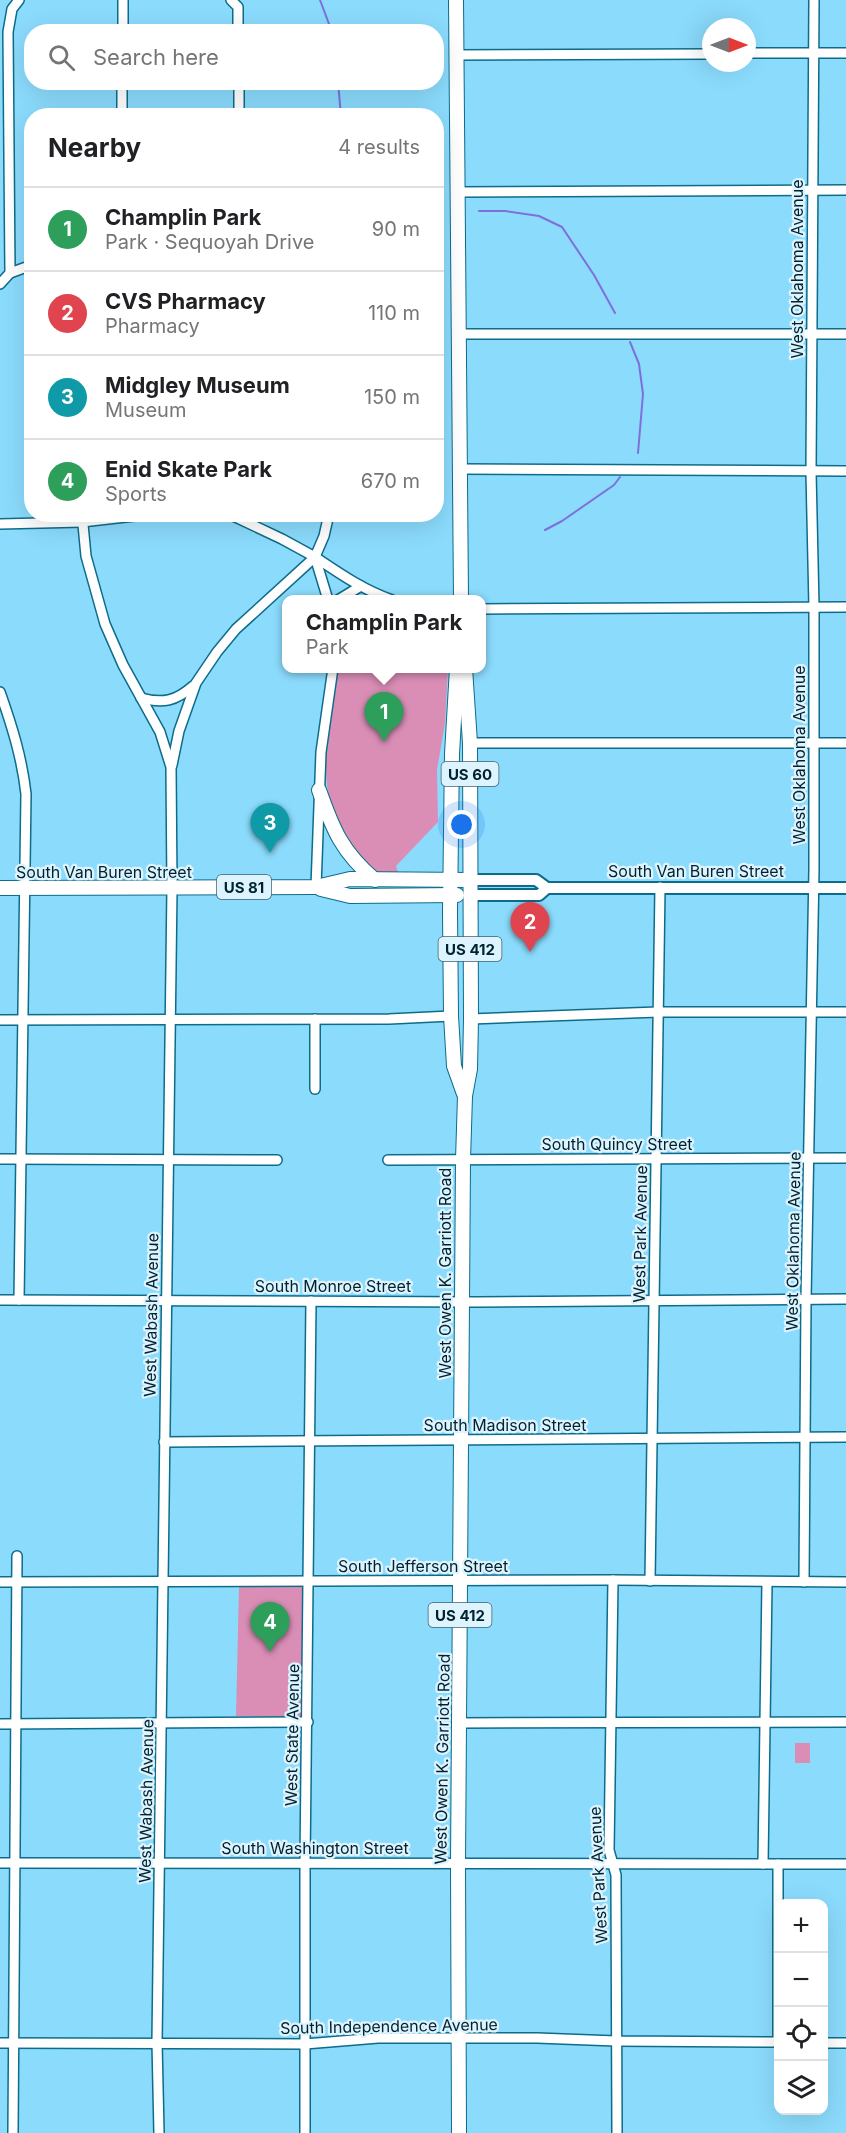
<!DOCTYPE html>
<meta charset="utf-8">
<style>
:root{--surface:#fff;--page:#f6f6f6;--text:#202124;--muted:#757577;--line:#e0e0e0;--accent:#0b8043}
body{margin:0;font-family:Inter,sans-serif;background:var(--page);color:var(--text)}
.controls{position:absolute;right:18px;bottom:18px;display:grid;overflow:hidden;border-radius:12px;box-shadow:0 6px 24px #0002}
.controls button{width:54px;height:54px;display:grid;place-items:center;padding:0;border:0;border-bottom:2px solid var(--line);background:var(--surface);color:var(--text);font:30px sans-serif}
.compass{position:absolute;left:702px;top:18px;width:54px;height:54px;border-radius:50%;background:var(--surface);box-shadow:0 6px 24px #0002;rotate:90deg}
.you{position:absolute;left:462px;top:825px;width:21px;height:21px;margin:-15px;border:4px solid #fff;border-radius:50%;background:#1a73e8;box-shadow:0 0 0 9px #1a73e833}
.badge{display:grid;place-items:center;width:39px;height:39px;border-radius:50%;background:var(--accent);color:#fff;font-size:20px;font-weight:700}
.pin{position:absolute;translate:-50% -50px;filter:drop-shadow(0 2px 3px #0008)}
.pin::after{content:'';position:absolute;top:32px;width:21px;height:18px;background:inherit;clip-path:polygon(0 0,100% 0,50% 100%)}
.popup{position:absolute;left:282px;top:595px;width:204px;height:78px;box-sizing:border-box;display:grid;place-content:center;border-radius:12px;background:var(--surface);filter:drop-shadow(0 2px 4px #0005);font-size:20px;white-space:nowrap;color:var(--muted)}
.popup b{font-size:22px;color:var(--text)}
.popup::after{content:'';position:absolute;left:50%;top:100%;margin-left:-12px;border:12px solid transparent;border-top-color:var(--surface)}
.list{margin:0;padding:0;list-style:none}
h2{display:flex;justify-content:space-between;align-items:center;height:78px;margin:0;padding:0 24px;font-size:26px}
h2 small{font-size:20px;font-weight:400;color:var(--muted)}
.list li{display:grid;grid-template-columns:39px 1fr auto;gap:18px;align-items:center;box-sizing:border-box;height:84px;padding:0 24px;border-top:2px solid var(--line)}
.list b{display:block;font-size:22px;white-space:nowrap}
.list p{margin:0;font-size:20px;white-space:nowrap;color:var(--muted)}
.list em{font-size:20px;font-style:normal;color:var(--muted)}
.icon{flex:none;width:33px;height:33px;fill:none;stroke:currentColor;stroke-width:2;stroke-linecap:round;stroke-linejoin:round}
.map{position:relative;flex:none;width:846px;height:2133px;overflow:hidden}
.search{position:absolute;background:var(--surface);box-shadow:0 6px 24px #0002;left:24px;top:24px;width:420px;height:66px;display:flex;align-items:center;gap:15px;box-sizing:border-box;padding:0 21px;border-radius:24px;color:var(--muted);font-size:22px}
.panel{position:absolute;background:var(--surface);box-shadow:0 6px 24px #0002;left:24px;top:108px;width:420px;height:414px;border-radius:24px}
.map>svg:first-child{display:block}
.green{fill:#da8eb6}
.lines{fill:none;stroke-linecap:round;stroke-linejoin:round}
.stream{stroke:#7e70dc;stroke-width:2}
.minor-casing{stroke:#0d6c8a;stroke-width:12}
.major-casing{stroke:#0d6c8a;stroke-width:14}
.highway-casing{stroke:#0d6c8a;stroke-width:16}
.minor{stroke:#fff;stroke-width:9}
.major{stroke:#fff;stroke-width:10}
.highway{stroke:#fff;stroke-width:14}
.labels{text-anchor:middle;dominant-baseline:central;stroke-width:4.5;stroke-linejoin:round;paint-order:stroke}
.shield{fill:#ddf3fe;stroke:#42616d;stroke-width:1.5}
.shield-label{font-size:15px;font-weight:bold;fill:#00222f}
.street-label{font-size:16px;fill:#00222f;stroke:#ddf3fe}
</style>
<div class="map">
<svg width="846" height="2133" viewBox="0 0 846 2133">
<rect width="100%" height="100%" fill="#8bdbfd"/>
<!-- green -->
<g class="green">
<path d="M 338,669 L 448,669 L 445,723 L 437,770 L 438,822 L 396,866 L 398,872 L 372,872 C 363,862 352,852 345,840 C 313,786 329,726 338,669 Z"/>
<polygon points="239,1586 303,1587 302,1717 236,1716"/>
<rect x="795" y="1743" width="15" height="20"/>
</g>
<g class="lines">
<!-- stream -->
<g class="stream">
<polyline points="320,0 332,32"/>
<polyline points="338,82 341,116"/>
<polyline points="436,211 438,211"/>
<polyline points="479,211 505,211 539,216 562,227 594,275 615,313"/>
<polyline points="630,342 639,364 643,394 638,453"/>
<polyline points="545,530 562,521 614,485 620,477"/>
</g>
<!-- minor casing -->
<g class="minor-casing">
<g id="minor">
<polyline points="231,0 238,7 238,32"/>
<polyline points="123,32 123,0"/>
<polyline points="747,53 846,53"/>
<polyline points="456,55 711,54"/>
<polyline points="239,82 239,116"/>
<polyline points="122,116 122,82"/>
<polyline points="458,192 846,190"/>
<polyline points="10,273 32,265"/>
<polyline points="0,284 10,273 8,32 12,9 19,0"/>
<polyline points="459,334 846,334"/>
<polyline points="460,469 846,471"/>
<polyline points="82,514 86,556 105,624 123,665 160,732 171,767 172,888 157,2042 159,2133"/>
<polyline points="229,514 282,539 315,557 328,600"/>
<polyline points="0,524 82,522 152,514"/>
<path d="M 315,557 C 339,573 363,590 392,600"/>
<polyline points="338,600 361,586"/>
<polyline points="482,609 846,607"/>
<path d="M 0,692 C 12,726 22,758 26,794 L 19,1300"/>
<path d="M 141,698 C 163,704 176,701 193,686"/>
<polyline points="470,743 846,743"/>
<polyline points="172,765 179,731 196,683 217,652 236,629 315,557 324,536 329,514"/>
<polyline points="316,887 321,752 333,668"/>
<polyline points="315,1019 315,1089"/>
<polyline points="471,1019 658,1012 846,1012"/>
<polyline points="0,1020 389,1019 451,1016"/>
<polyline points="0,1159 277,1160"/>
<polyline points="388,1160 846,1158"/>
<polyline points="0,1300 477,1302 846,1299"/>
<polyline points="164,1442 846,1437"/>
<polyline points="613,1580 609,1850 616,1875 617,2133"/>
<polyline points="650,1581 660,887"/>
<polyline points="0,1582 613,1580 846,1582"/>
<polyline points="804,1582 806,1299 814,869 814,607 811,472 814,0"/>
<polyline points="459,1723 846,1722"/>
<polyline points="0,1724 308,1722"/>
<polyline points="0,1863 846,1864"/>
<polyline points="763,1864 767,1582"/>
<polyline points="778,2042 778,1864"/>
<polyline points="0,2043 305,2044 378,2038 537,2038 616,2041 778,2042"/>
<polyline points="824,2043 846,2043"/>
<polyline points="13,2133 17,1556"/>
<polyline points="305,2133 305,1864 311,1301"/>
</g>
</g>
<!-- major casing -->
<g class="major-casing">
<g id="major">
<polyline points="470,880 536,880 547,888 846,888"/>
<polyline points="470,895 539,895 547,888"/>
</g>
</g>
<!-- highway casing -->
<g class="highway-casing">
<g id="highway">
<polyline points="456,0 461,600"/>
<polyline points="457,668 452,754 450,912 451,1016 454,1066 464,1094"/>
<path d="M 319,790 C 333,830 342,852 375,880"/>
<polyline points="0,888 316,887 350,879 470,880"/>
<polyline points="321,889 350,896 457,895"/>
<polyline points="459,2133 458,1864 463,1160 465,1096 470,1069 471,1019 470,743 465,668"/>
</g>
</g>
<!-- minor -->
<use href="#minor" class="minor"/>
<!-- major -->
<use href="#major" class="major"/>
<!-- highway -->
<use href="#highway" class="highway"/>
</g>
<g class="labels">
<!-- shield labels -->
<g class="shield">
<rect x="441.5" y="762" width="57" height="24" rx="4.5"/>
<rect x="217" y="875" width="54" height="24" rx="4.5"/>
<rect x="438.5" y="937" width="63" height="24" rx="4.5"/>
<rect x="428.5" y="1603" width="63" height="24" rx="4.5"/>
</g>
<g class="shield-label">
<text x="470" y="774">US 60</text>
<text x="244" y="887">US 81</text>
<text x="470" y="949">US 412</text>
<text x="460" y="1615">US 412</text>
</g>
<!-- street labels -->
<g class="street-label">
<text transform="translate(797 269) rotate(-90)">West Oklahoma Avenue</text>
<text transform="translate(799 755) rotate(-90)">West Oklahoma Avenue</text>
<text x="696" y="871">South Van Buren Street</text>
<text x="104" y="872">South Van Buren Street</text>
<text x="617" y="1144">South Quincy Street</text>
<text transform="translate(640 1234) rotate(-89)">West Park Avenue</text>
<text transform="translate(793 1241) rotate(-89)">West Oklahoma Avenue</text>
<text transform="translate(445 1273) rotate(-90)">West Owen K. Garriott Road</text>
<text x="333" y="1286">South Monroe Street</text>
<text transform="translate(151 1315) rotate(-89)">West Wabash Avenue</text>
<text x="505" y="1425">South Madison Street</text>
<text x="423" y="1566">South Jefferson Street</text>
<text transform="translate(292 1735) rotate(-89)">West State Avenue</text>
<text transform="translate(442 1759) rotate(-89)">West Owen K. Garriott Road</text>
<text transform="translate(146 1801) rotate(-89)">West Wabash Avenue</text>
<text x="315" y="1848">South Washington Street</text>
<text transform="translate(598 1875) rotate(-93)">West Park Avenue</text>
<text transform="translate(389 2026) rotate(-1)">South Independence Avenue</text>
</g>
</g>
</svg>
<div class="controls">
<button>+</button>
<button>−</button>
<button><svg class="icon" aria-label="locate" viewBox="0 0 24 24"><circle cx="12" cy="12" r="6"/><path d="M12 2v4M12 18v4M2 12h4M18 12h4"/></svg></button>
<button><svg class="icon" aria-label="layers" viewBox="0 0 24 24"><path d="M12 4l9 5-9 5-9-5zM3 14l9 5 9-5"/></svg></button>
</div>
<svg class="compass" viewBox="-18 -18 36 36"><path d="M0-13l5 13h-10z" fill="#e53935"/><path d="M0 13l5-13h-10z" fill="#757577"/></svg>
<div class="you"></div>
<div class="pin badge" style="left:384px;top:742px;background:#2e9e5b">1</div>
<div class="popup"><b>Champlin Park</b>Park</div>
<div class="pin badge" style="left:530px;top:952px;background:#e0444e">2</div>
<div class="pin badge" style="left:270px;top:853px;background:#0f9aa8">3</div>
<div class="pin badge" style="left:270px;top:1652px;background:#2e9e5b">4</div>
<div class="search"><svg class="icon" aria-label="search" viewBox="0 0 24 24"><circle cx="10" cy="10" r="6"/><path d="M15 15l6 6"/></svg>Search here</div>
<section class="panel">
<h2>Nearby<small>4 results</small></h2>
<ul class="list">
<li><span class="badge" style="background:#2e9e5b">1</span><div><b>Champlin Park</b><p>Park · Sequoyah Drive</p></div><em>90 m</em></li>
<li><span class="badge" style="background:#e0444e">2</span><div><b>CVS Pharmacy</b><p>Pharmacy</p></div><em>110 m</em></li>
<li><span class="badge" style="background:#0f9aa8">3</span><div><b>Midgley Museum</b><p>Museum</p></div><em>150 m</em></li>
<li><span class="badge" style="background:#2e9e5b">4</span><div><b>Enid Skate Park</b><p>Sports</p></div><em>670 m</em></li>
</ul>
</section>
</div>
